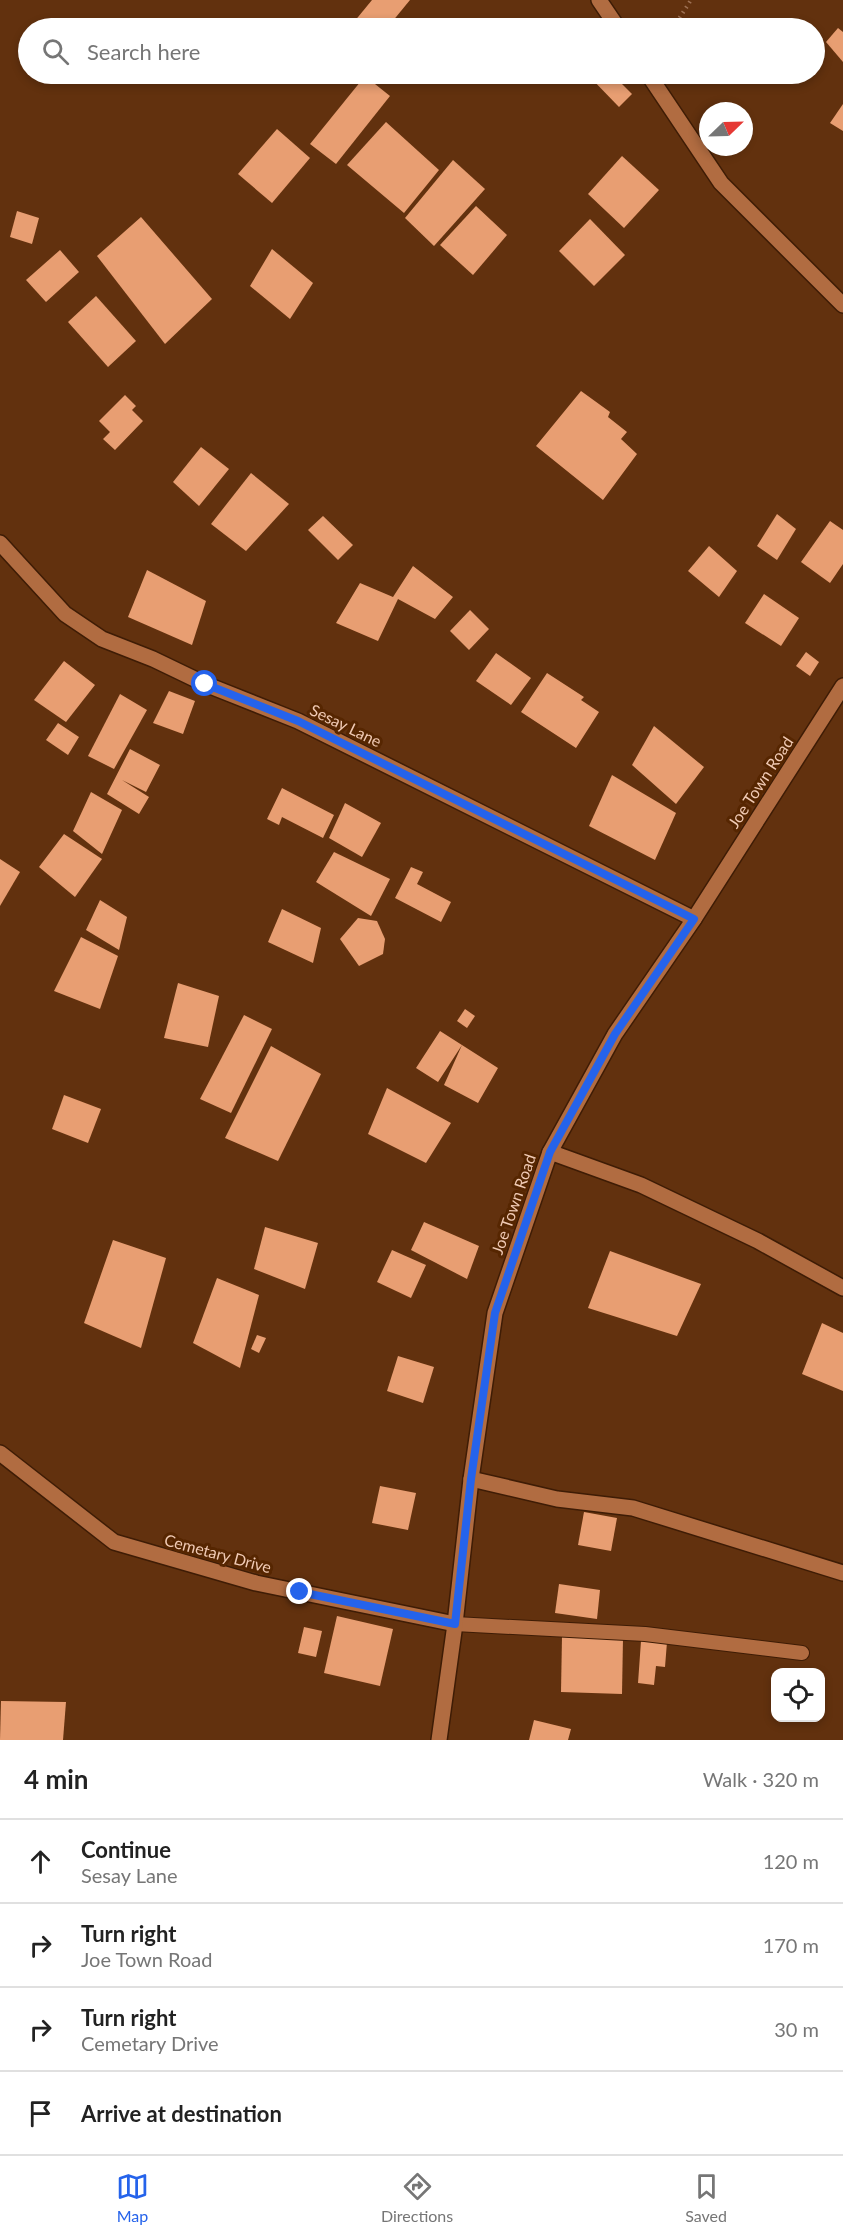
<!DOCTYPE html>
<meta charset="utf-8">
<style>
:root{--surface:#fff;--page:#f6f6f6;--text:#222;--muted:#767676;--line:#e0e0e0;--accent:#2563eb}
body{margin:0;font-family:Lato,sans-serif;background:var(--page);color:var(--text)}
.controls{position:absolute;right:18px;bottom:18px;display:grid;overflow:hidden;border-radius:12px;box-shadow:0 3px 9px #0003}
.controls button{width:54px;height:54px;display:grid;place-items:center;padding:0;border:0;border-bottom:2px solid var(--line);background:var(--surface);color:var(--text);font:30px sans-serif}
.compass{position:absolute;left:699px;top:102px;width:54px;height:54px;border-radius:50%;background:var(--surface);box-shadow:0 3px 9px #0003;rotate:67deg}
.stop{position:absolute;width:18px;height:18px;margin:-14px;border:4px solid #2563eb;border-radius:50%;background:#fff}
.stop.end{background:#2563eb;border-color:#fff;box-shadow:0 2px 6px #0008}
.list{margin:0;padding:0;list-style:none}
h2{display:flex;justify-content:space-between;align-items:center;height:78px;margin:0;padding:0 24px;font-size:26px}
h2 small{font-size:20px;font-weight:400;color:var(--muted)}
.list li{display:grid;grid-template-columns:39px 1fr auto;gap:18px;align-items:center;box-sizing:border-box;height:84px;padding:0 24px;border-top:2px solid var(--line)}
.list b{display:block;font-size:22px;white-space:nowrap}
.list p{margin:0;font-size:20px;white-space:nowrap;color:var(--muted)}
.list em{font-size:20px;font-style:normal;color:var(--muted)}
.icon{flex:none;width:33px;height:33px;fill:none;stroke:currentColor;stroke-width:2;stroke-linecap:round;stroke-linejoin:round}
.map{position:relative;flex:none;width:843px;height:1740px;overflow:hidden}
.search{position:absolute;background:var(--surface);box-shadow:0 3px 9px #0003;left:18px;right:18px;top:18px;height:66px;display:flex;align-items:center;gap:15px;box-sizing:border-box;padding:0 21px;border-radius:33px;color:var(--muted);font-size:22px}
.sheet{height:414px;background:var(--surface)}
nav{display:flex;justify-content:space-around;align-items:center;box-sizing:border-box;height:84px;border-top:2px solid var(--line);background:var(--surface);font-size:16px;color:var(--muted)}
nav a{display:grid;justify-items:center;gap:3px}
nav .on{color:var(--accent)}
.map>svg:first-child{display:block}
.building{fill:#e89e72}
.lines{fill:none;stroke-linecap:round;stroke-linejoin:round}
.lane-casing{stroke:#3e1c05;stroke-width:16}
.street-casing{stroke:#3e1c05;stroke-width:18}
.secondary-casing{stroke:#3e1c05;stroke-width:18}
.path{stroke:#9f7255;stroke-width:4;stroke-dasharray:1.5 4.5;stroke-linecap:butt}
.lane{stroke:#b16c41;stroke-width:14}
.street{stroke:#b16c41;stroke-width:15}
.secondary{stroke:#b16c41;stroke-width:15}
.route{stroke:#2563eb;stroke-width:8}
.labels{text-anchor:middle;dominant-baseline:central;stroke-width:6;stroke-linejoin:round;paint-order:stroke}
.street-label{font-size:16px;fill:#f0cab4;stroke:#562601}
</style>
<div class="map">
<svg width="843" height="1740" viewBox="0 0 843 1740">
<rect width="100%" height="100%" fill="#62310e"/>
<!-- building -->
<g class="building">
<polygon points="372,0 410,0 387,28 349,28"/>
<polygon points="838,28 843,32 843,62 826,42"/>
<polygon points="285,74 306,74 298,84"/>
<polygon points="587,74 612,74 632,94 619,107"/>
<polygon points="365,76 390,96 336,164 310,144"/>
<polygon points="843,104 843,131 830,123"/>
<polygon points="386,122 439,170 404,213 347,165"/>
<polygon points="277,129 310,158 272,203 238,174"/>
<polygon points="622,156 659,190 624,228 588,194"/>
<polygon points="453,160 485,189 434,246 405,218"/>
<polygon points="476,206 507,235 473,275 440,245"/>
<polygon points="17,211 39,218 32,244 10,237"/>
<polygon points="141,217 212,299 165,344 97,256"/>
<polygon points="590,219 625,255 594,286 559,251"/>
<polygon points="272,249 313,283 290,319 250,286"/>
<polygon points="60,250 79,272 46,302 26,280"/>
<polygon points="96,296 136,341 108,367 68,322"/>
<polygon points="581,391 610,412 608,417 627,432 621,439 637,454 603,500 536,446"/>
<polygon points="125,395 136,406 132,410 143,421 115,450 103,439 110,432 99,421"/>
<polygon points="201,447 229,469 199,506 173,482"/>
<polygon points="251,473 289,504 246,551 211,524"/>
<polygon points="777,514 796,529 777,560 757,546"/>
<polygon points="323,516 353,545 338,560 308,530"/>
<polygon points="830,521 843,530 843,564 830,583 801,562"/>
<polygon points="709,546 737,571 719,597 688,571"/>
<polygon points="413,566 453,597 435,619 398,599 378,641 336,623 360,583 393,597"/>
<polygon points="147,570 206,601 192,645 128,617"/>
<polygon points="764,594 799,618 781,646 745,623"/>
<polygon points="470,610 489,629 469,650 450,631"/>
<polygon points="806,652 819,662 810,676 796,666"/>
<polygon points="496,653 531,678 511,705 476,681"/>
<polygon points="64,661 95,685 66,722 34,700"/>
<polygon points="547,673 584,697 581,700 599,712 576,748 521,712"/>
<polygon points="169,691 195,701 183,734 153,723"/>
<polygon points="120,694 147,710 114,769 88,756"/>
<polygon points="58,723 79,737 68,755 46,740"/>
<polygon points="654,726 704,767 676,804 632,765"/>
<polygon points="130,749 160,765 146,792 122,780 149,797 139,814 107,794"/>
<polygon points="612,775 676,813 655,860 589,826"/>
<polygon points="282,788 334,815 323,838 282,817 279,825 267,819"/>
<polygon points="91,792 122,810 102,854 73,831"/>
<polygon points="345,803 381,823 362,857 329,838"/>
<polygon points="64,834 102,859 75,897 39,867"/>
<polygon points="334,852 390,879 371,916 316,882"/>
<polygon points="0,859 20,872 0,906"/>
<polygon points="411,867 423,872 417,884 451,902 441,922 395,898"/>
<polygon points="100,900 127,917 119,950 86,930"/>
<polygon points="282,909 321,928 313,963 268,942"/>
<polygon points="358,918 377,921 385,939 383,954 359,966 340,939"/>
<polygon points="81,937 118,956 100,1009 54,991"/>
<polygon points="178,983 219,996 208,1047 164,1038"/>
<polygon points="465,1009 475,1016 467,1028 457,1021"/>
<polygon points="244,1015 272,1029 231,1113 200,1099"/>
<polygon points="440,1031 498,1068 478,1103 444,1085 462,1045 438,1082 416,1068"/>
<polygon points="271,1046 321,1074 278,1161 225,1138"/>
<polygon points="387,1088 451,1123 426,1163 368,1134"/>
<polygon points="64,1095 101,1109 88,1143 52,1129"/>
<polygon points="424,1222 479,1246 467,1279 411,1250"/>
<polygon points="265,1227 318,1243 305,1289 254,1269"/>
<polygon points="113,1240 166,1258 141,1348 84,1323"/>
<polygon points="392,1250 426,1265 411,1298 377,1282"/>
<polygon points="610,1251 701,1284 677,1336 588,1308"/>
<polygon points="217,1278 259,1295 240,1368 193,1343"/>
<polygon points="822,1323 843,1333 843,1391 802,1374"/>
<polygon points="257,1335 266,1338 259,1353 251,1349"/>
<polygon points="398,1356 434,1367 423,1403 387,1391"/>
<polygon points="380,1486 416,1493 408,1530 372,1523"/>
<polygon points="584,1512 617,1518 611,1551 578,1545"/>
<polygon points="559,1584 600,1590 597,1619 555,1613"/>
<polygon points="337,1616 393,1629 380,1686 324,1673"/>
<polygon points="304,1627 322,1631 316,1657 298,1653"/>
<polygon points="562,1636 623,1638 622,1694 561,1692"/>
<polygon points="641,1641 667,1642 665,1667 656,1666 654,1685 638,1683"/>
<polygon points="1,1701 66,1702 63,1740 0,1740"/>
<polygon points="534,1720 571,1729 568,1740 529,1740"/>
</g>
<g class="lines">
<!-- lane casing -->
<g class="lane-casing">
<polyline id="lane" points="455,1624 645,1634 802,1653"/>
</g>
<!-- street casing -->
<g class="street-casing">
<g id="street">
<polyline points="599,0 618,28"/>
<polyline points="648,74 721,183 843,305"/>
<polyline points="0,543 65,614 102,639 153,659 205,684 298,721 694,919"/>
<polyline points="550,1152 641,1185 758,1241 843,1288"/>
<polyline points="0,1453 114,1542 256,1583 455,1624"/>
<polyline points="471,1479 557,1499 633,1508 843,1573"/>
</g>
</g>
<!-- secondary casing -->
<g class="secondary-casing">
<polyline id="secondary" points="439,1740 455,1624 471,1479 495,1313 550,1152 615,1034 694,919 843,686"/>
</g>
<!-- path -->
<polyline class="path" points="673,28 691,0"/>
<!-- lane -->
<use href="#lane" class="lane"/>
<!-- street -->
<use href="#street" class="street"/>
<!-- secondary -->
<use href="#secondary" class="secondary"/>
</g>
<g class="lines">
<!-- route -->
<polyline class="route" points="205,684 298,721 694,919 615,1034 550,1152 495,1313 471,1479 455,1624 300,1592"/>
</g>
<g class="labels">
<!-- street labels -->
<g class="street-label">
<text transform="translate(346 725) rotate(26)">Sesay Lane</text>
<text transform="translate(760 782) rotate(-57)">Joe Town Road</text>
<text transform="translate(513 1204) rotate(-71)">Joe Town Road</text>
<text transform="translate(218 1553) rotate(15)">Cemetary Drive</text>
</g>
</g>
</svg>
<div class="controls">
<button><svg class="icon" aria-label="locate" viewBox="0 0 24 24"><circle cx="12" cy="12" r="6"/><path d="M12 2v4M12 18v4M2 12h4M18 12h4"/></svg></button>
</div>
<svg class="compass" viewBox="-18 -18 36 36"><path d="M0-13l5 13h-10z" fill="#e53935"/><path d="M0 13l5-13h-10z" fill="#767676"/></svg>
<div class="stop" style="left:205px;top:684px"></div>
<div class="stop end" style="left:300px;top:1592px"></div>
<div class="search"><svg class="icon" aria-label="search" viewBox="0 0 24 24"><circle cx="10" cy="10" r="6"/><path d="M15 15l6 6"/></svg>Search here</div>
</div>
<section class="sheet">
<h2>4 min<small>Walk · 320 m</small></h2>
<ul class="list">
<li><svg class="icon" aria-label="ahead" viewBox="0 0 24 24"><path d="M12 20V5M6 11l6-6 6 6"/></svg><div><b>Continue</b><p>Sesay Lane</p></div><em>120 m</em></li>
<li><svg class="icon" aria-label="right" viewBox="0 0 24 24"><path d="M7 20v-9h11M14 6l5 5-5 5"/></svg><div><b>Turn right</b><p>Joe Town Road</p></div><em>170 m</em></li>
<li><svg class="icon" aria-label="right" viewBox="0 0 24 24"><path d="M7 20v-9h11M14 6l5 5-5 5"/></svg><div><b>Turn right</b><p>Cemetary Drive</p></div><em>30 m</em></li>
<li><svg class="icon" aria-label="arrive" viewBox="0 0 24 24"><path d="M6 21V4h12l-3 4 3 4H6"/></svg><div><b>Arrive at destination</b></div></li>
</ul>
</section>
<nav>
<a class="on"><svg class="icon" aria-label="map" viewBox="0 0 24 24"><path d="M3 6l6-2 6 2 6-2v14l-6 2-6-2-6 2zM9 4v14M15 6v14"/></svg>Map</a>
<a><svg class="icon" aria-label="directions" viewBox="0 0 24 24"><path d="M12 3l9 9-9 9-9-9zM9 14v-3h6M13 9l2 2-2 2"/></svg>Directions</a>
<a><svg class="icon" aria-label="saved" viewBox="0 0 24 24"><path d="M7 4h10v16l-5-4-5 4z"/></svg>Saved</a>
</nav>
